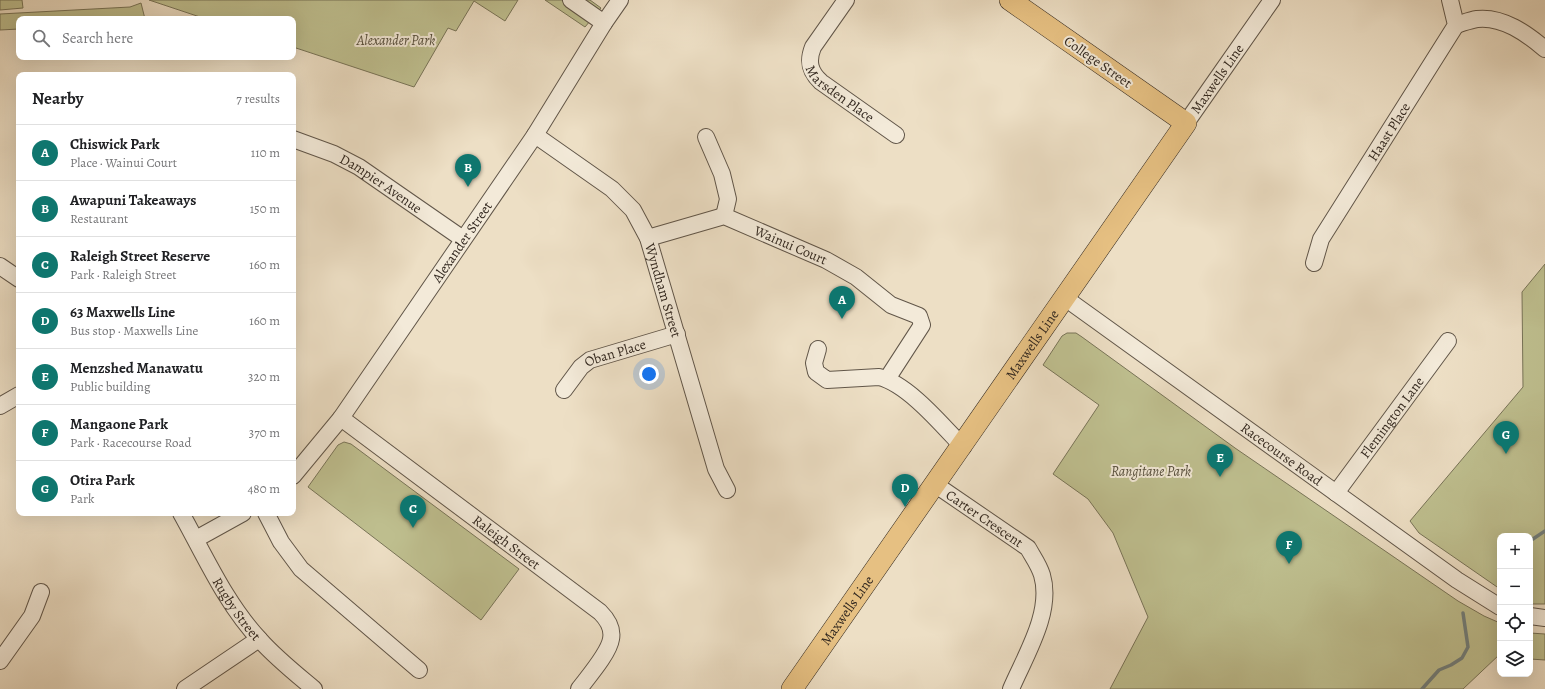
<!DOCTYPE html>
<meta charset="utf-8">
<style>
:root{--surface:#fff;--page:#f2f2f2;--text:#202124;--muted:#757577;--line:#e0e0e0;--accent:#0f766e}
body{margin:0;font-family:Alegreya,serif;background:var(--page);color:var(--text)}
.controls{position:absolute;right:12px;bottom:12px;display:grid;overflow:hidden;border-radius:8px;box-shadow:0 4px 16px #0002}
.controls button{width:36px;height:36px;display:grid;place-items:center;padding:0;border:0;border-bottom:1px solid var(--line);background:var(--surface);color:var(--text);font:20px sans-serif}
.you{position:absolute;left:649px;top:374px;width:14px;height:14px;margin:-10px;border:3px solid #fff;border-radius:50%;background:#1a73e8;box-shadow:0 0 0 6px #1a73e833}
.badge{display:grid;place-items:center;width:26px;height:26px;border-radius:50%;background:var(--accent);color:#fff;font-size:13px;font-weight:700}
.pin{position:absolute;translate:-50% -33px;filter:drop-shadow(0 1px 2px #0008)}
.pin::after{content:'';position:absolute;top:21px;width:14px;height:12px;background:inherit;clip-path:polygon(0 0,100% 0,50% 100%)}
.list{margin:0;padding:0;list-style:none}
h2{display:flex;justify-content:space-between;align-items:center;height:52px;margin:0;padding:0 16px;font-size:17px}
h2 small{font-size:13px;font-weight:400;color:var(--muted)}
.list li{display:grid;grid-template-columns:26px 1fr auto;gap:12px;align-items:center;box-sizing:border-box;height:56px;padding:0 16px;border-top:1px solid var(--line)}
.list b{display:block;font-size:15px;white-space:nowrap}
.list p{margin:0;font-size:13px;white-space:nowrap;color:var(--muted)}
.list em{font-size:13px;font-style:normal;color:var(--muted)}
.icon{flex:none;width:22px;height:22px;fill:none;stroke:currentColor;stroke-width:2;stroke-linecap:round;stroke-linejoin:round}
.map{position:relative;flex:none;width:1545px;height:689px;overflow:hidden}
.search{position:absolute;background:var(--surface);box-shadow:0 4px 16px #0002;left:16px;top:16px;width:280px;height:44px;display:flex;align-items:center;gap:10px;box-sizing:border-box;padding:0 14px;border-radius:8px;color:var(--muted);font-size:15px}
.panel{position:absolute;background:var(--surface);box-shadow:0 4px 16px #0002;left:16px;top:72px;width:280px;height:444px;border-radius:8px}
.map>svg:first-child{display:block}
.green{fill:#bfc090;stroke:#787458}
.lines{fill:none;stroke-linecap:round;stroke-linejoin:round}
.stream{stroke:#72807e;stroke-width:3.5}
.minor-casing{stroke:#615649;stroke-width:18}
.major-casing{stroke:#322820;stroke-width:22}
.minor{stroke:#f3ead9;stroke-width:16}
.major{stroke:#e6c082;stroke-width:21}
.labels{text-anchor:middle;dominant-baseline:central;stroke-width:4;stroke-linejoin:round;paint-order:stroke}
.park-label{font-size:14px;font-style:italic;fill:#554e3c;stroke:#f3ead9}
.street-label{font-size:14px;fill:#322820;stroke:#f3ead9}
</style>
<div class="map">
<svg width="1545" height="689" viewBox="0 0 1545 689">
<rect width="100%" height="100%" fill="#eddfc5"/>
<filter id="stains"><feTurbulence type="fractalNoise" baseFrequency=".005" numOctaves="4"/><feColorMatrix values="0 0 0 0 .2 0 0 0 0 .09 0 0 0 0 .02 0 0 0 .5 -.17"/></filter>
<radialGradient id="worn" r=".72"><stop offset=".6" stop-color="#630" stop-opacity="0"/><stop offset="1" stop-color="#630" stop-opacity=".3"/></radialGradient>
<!-- green -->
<g class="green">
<polygon points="0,0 22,0 23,8 0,10"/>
<polygon points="149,0 518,0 505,21 474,1 456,31 448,28 414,87 293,47 293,19 206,19"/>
<polygon points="545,0 590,0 601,8 585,27"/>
<polygon points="141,3 145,19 19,19 19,29 0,30 0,14 130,7"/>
<polygon points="1545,264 1545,604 1530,604 1530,536 1500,536 1500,589 1419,533 1410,521 1523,387 1522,292"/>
<polygon points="1067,333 1076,333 1082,337 1235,448 1458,601 1484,616 1500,623 1500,654 1463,689 1110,689 1148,617 1113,533 1088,499 1053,474 1099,405 1043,365 1062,336"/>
<polygon points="344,442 351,444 519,569 481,620 308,487 338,445"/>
<polygon points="1530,633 1545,634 1545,660 1530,659"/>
</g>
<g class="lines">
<!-- stream -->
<g class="stream">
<polyline points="1530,541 1545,531"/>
<polyline points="1422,689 1439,670 1451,665 1462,658 1468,647 1463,613"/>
</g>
<!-- minor casing -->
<g class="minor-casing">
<g id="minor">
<polyline points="571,0 604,23"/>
<path id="s1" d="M 846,0 L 813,47 C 807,62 810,72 821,82 L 896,135"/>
<path d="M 1456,25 C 1463,23 1470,20 1477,19 C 1503,16 1527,34 1545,49"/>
<path id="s2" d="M 1186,123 L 1272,0"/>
<path id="s3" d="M 535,135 L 612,189 L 633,210 L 648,238 L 716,469 L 727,490"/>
<polyline points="706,137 722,174 728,199 724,216"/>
<path id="s4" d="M 293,139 L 334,154 L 359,167 L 463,239"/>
<path id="s5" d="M 648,238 L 724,216 L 826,260 L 856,277 L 891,305 L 919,316 L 922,325 L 887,379"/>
<path id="s6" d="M 1314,263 L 1321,239 L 1456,25 L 1450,0"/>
<polyline points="0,266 19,279"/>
<path id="s7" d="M 1065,298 L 1457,580 L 1500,607"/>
<path d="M 818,349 L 814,363 L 816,372 L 827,380 L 879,377 C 908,384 942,425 963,447"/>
<path id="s8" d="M 564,390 L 581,367 L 590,360 L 677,334"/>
<polyline points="0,406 19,395"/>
<path id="s9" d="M 341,418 L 600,612 C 607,619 613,629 611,639 C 609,653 588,677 579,689"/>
<path id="s10" d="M 293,476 L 341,418 L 535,135 L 604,23 L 620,0"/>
<path id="s11" d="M 936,485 L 1028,548 C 1033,557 1039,565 1042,575 C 1053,612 1025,656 1011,689"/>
<path id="s12" d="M 1336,493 L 1448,341"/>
<path id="s13" d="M 181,513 C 205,556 226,604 260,640 C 276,658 295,673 314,689"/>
<polyline points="266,513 281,542 301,569 419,670"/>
<polyline points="196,539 243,513"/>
<polyline points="1530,616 1545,618"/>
<polyline points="0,661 32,616 41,592"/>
<polyline points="185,689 259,639"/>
</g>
</g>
<!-- major casing -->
<g class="major-casing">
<g id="major">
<path id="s14" d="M 792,689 L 1186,123 L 1010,0"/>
</g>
</g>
<!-- minor -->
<use href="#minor" class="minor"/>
<!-- major -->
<use href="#major" class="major"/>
</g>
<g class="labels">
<!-- park labels -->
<g class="park-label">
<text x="396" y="40">Alexander Park</text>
<text x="1151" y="471">Rangitane Park</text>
</g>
<!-- street labels -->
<g class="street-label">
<text transform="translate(1098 62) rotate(35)">College Street</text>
<text stroke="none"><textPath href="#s2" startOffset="54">Maxwells Line</textPath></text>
<text stroke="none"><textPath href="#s1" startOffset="118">Marsden Place</textPath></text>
<text stroke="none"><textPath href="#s6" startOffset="152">Haast Place</textPath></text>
<text stroke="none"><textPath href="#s4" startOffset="99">Dampier Avenue</textPath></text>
<text stroke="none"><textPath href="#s10" startOffset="289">Alexander Street</textPath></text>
<text stroke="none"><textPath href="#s5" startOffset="152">Wainui Court</textPath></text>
<text stroke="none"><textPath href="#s3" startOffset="210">Wyndham Street</textPath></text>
<text stroke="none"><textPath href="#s14" startOffset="420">Maxwells Line</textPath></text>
<text stroke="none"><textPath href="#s8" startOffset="66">Oban Place</textPath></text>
<text stroke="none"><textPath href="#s12" startOffset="94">Flemington Lane</textPath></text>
<text stroke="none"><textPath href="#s7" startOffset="267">Racecourse Road</textPath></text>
<text stroke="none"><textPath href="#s11" startOffset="59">Carter Crescent</textPath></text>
<text stroke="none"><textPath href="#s9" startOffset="207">Raleigh Street</textPath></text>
<text stroke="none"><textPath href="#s13" startOffset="111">Rugby Street</textPath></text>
<text stroke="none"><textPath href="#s14" startOffset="96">Maxwells Line</textPath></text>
</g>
</g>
<rect width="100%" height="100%" filter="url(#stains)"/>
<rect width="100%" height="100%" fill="url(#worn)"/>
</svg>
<div class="controls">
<button>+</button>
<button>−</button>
<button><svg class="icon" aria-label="locate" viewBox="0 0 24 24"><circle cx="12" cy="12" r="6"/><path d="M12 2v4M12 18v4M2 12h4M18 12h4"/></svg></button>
<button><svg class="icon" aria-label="layers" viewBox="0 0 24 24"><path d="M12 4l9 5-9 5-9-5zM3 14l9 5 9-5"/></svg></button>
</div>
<div class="you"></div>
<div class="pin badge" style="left:842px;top:319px">A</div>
<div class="pin badge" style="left:468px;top:187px">B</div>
<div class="pin badge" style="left:413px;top:528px">C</div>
<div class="pin badge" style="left:905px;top:507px">D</div>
<div class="pin badge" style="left:1220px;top:477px">E</div>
<div class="pin badge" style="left:1289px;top:564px">F</div>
<div class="pin badge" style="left:1506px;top:454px">G</div>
<div class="search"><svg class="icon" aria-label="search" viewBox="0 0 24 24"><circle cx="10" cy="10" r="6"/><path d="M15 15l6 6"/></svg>Search here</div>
<section class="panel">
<h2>Nearby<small>7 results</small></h2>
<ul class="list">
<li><span class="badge">A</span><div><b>Chiswick Park</b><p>Place · Wainui Court</p></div><em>110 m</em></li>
<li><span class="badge">B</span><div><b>Awapuni Takeaways</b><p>Restaurant</p></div><em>150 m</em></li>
<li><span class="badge">C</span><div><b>Raleigh Street Reserve</b><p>Park · Raleigh Street</p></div><em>160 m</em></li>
<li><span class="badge">D</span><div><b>63 Maxwells Line</b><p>Bus stop · Maxwells Line</p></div><em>160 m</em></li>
<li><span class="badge">E</span><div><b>Menzshed Manawatu</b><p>Public building</p></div><em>320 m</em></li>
<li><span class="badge">F</span><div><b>Mangaone Park</b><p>Park · Racecourse Road</p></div><em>370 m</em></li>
<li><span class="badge">G</span><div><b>Otira Park</b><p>Park</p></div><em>480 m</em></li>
</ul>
</section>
</div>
